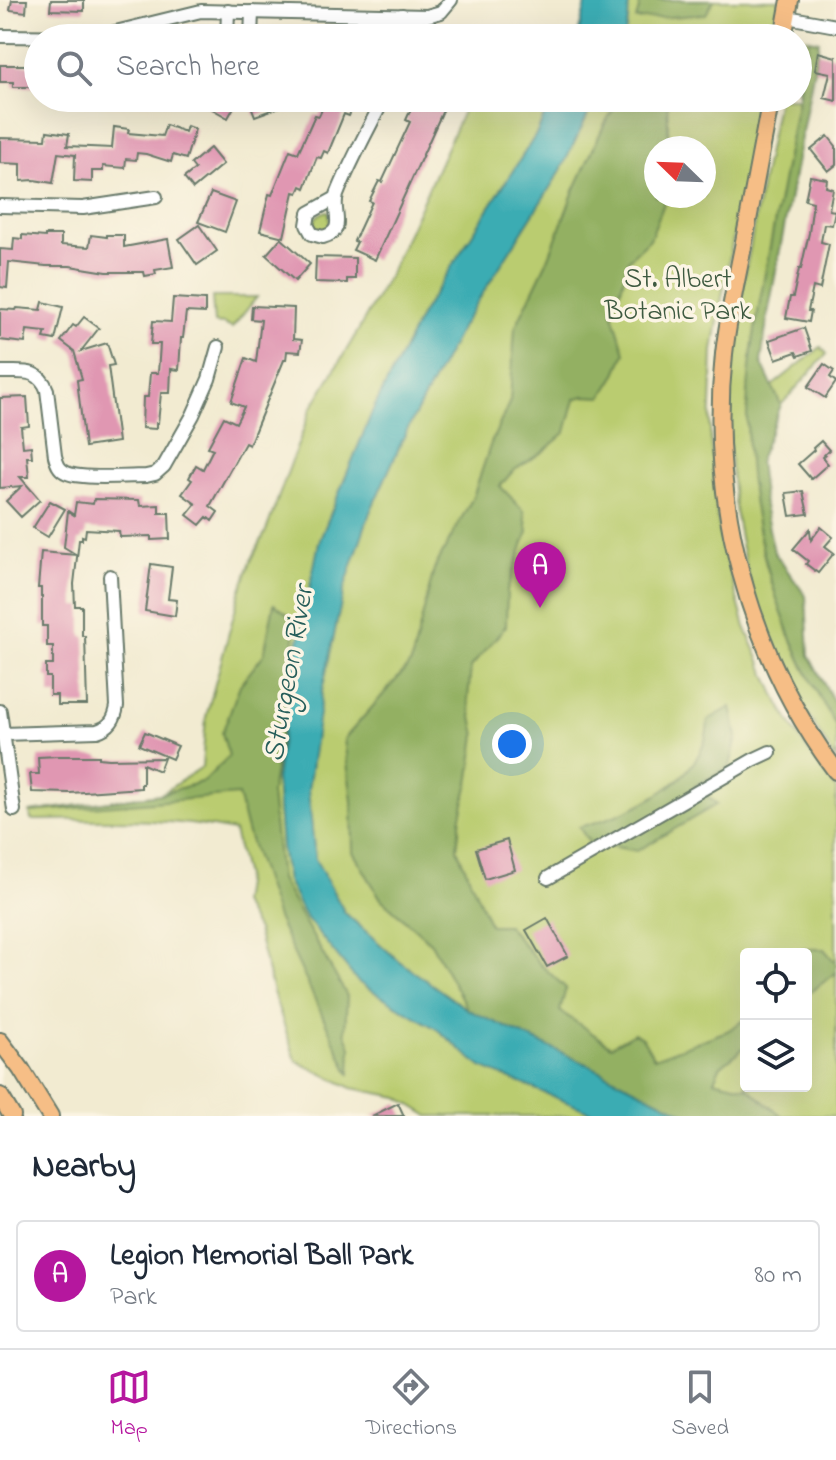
<!DOCTYPE html>
<style>
:root{--surface:#fff;--page:#f6f6f7;--text:#1f2937;--muted:#747a83;--line:#e0e1e3;--accent:#b5179e}
body{margin:0;font-family:"Indie Flower",sans-serif;background:var(--page);color:var(--text)}
.controls{position:absolute;right:24px;bottom:24px;display:grid;overflow:hidden;border-radius:8px;box-shadow:0 8px 32px #0002}
.controls button{width:72px;height:72px;display:grid;place-items:center;padding:0;border:0;border-bottom:2px solid var(--line);background:var(--surface);color:var(--text);font:40px sans-serif}
.compass{position:absolute;left:644px;top:136px;width:72px;height:72px;border-radius:50%;background:var(--surface);box-shadow:0 8px 32px #0002;rotate:293deg}
.you{position:absolute;left:512px;top:744px;width:28px;height:28px;margin:-20px;border:6px solid #fff;border-radius:50%;background:#1a73e8;box-shadow:0 0 0 12px #1a73e833}
.badge{display:grid;place-items:center;width:52px;height:52px;border-radius:50%;background:var(--accent);color:#fff;font-size:26px;font-weight:700}
.pin{position:absolute;translate:-50% -66px;filter:drop-shadow(0 2px 4px #0008)}
.pin::after{content:'';position:absolute;top:42px;width:28px;height:24px;background:inherit;clip-path:polygon(0 0,100% 0,50% 100%)}
.list{margin:0;padding:0;list-style:none}
h2{display:flex;justify-content:space-between;align-items:center;height:104px;margin:0;padding:0 32px;font-size:34px}
h2 small{font-size:26px;font-weight:400;color:var(--muted)}
.list li{display:grid;grid-template-columns:52px 1fr auto;gap:24px;align-items:center;box-sizing:border-box;height:112px;margin:0 16px 16px;padding:0 16px;border:2px solid var(--line);border-radius:8px}
.list b{display:block;font-size:30px;white-space:nowrap}
.list p{margin:0;font-size:26px;white-space:nowrap;color:var(--muted)}
.list em{font-size:26px;font-style:normal;color:var(--muted)}
.icon{flex:none;width:44px;height:44px;fill:none;stroke:currentColor;stroke-width:2;stroke-linecap:round;stroke-linejoin:round}
.map{position:relative;flex:none;width:836px;height:1116px;overflow:hidden}
.search{position:absolute;background:var(--surface);box-shadow:0 8px 32px #0002;left:24px;right:24px;top:24px;height:88px;display:flex;align-items:center;gap:20px;box-sizing:border-box;padding:0 28px;border-radius:44px;color:var(--muted);font-size:30px}
.sheet{height:232px;background:var(--surface)}
nav{display:flex;justify-content:space-around;align-items:center;box-sizing:border-box;height:112px;border-top:2px solid var(--line);background:var(--surface);font-size:22px;color:var(--muted)}
nav a{display:grid;justify-items:center;gap:4px}
nav .on{color:var(--accent)}
.map>svg:first-child{display:block}
.green{fill:#bacc6f;stroke:#6c8452;stroke-width:2;fill-rule:evenodd}
.forest{fill:#93b062;stroke:#59764b;stroke-width:2}
.water{fill:#3aacb3;stroke:#2c7474;stroke-width:2}
.building{fill:#e097b2}
.lines{fill:none;stroke-linecap:round;stroke-linejoin:round}
.minor-casing{stroke:#697a6b;stroke-width:16}
.major-casing{stroke:#697a6b;stroke-width:20}
.minor{stroke:#fff;stroke-width:12}
.major{stroke:#f6be86;stroke-width:16}
.labels{text-anchor:middle;dominant-baseline:central;stroke-width:7;stroke-linejoin:round;paint-order:stroke}
.park-label{font-size:28px;fill:#3e5a40;stroke:#fcf5e5}
.water-label{font-size:30px;font-style:italic;fill:#275e5a;stroke:#fcf5e5}
</style>
<div class="map">
<svg width="836" height="1116" viewBox="0 0 836 1116">
<rect width="100%" height="100%" fill="#fcf5e5"/>
<filter id="ink" filterUnits="userSpaceOnUse"><feTurbulence type="fractalNoise" baseFrequency=".0125" numOctaves="2"/><feDisplacementMap in="SourceGraphic" scale="16" xChannelSelector="R" yChannelSelector="G"/><feConvolveMatrix kernelMatrix="1 2 1 2 8 2 1 2 1" color-interpolation-filters="sRGB"/></filter>
<filter id="wash" filterUnits="userSpaceOnUse"><feTurbulence type="fractalNoise" baseFrequency=".006" numOctaves="4" result="noise"/><feDisplacementMap in="SourceGraphic" scale="32" xChannelSelector="R" yChannelSelector="G"/><feGaussianBlur stdDeviation="1.8" result="paint"/><feColorMatrix in="noise" values="0 0 0 0 0 0 0 0 0 0 0 0 0 0 0 0 0 1.4 0 .05"/><feComposite in="paint" operator="in"/></filter>
<g filter="url(#wash)">
<rect width="100%" height="100%" fill="#f2ebd1"/>
<!-- green -->
<g class="green">
<polygon points="629,0 779,0 772,38 624,38 628,21"/>
<path d="M 795,36 L 809,39 L 752,348 L 747,421 L 749,457 L 758,529 L 766,565 L 789,634 L 804,667 L 836,726 L 836,760 C 811,720 787,681 769,638 C 733,548 724,451 732,356 C 735,322 742,288 749,254 C 758,202 768,150 778,98 L 798,98 L 798,38 L 792,38 Z"/>
<path d="M 469,98 L 552,98 L 537,133 L 422,313 L 373,410 L 319,542 L 276,779 L 281,847 L 287,881 L 358,982 L 438,1030 L 481,1067 L 601,1116 L 429,1116 L 398,1097 L 352,1088 L 296,1061 L 273,992 L 257,930 L 241,903 L 245,877 L 234,831 C 167,817 99,820 31,820 L 30,812 L 161,794 L 202,767 L 206,717 L 240,592 L 251,561 L 266,531 L 311,409 L 358,331 L 391,271 Z"/>
<path d="M 596,98 L 760,98 L 723,291 L 713,350 L 710,433 L 716,507 L 720,537 L 745,627 L 779,704 L 802,742 L 836,789 L 836,1116 L 690,1116 L 468,1010 L 399,961 L 345,913 L 315,859 L 308,790 L 322,691 L 344,589 L 370,512 L 406,432 L 462,326 L 561,170 ZM 656,148 L 704,148 L 704,196 L 656,196 ZM 746,954 L 806,954 L 806,1086 L 746,1086 Z"/>
<path d="M 327,211 L 329,212 L 330,225 L 327,229 L 318,229 C 310,219 318,214 327,211 Z"/>
<polygon points="212,297 257,297 232,328 224,324 214,323"/>
<polygon points="821,347 827,354 781,405 772,386"/>
</g>
<!-- forest -->
<g class="forest">
<polygon points="641,0 714,0 706,14 636,20"/>
<path d="M 809,39 L 819,41 L 768,314 L 761,362 L 781,405 L 759,460 L 764,506 L 774,552 L 806,596 L 809,655 L 836,706 L 836,726 C 780,633 748,530 747,421 C 747,360 760,301 771,241 C 784,174 796,106 809,39 Z"/>
<polygon points="620,98 667,98 669,148 656,148 656,196 667,196 650,239 629,259 618,300 612,310 625,353 615,376 602,397 584,396 575,399 566,432 544,451 513,471 500,486 524,511 528,531 507,591 506,626 471,667 468,699 476,735 470,778 461,816 457,849 490,925 507,925 541,965 566,988 560,1011 611,1046 634,1033 643,1039 654,1058 727,1031 746,1019 746,1046 720,1067 714,1080 748,1088 782,1116 690,1116 584,1063 468,1010 431,943 381,899 353,852 352,801 344,739 411,663 434,569 473,497 491,443 510,401 515,328 549,257 573,193 604,125"/>
<polygon points="274,604 296,620 289,690 271,793 280,879 347,996 345,1032 351,1047 350,1075 277,918 247,831 238,795 30,812 161,794 204,781 229,756 222,733 240,685 264,654"/>
<path d="M 731,707 L 737,737 L 730,766 L 695,786 L 717,804 L 637,851 L 589,842 L 579,827 C 629,814 708,781 708,720 Z"/>
<polygon points="797,949 824,949 836,963 836,973 806,995 806,954 795,954"/>
</g>
<!-- water -->
<g class="water">
<polygon points="587,0 629,0 628,21 624,38 577,38"/>
<polygon points="552,98 596,98 561,170 462,326 406,432 370,512 344,589 322,691 308,790 315,859 345,913 399,961 468,1010 584,1063 690,1116 601,1116 481,1067 438,1030 358,982 304,915 287,881 281,847 276,779 289,690 319,542 373,410 422,313 537,133"/>
</g>
<g id="blocks">
<!-- building -->
<g class="building">
<polygon points="12,0 27,0 26,12 10,10"/>
<polygon points="51,0 84,0 84,11 50,10"/>
<polygon points="818,52 836,57 836,101 824,98 830,73 815,70"/>
<polygon points="0,65 37,65 37,87 13,87 13,82 0,82"/>
<polygon points="193,98 239,98 228,118"/>
<polygon points="248,98 302,98 302,99 255,116"/>
<polygon points="327,98 357,98 349,116 344,114 328,153 324,151 321,158 317,157 305,188 301,186 298,193 294,192 284,237 260,231 269,194 272,195 290,150 298,153 315,115 319,116"/>
<polygon points="416,98 445,98 442,105 445,106 375,260 353,250 357,242 354,241 372,202 369,201 379,181 382,182 410,122 406,120"/>
<polygon points="166,125 185,132 187,126 195,129 186,159 173,155 171,162 146,154 137,153 136,160 126,159 125,168 103,166 103,171 92,171 92,182 74,181 75,155 58,153 53,183 34,180 21,181 21,164 0,163 0,138 46,139 47,131 69,134 67,146 112,148 114,127 129,129 128,133 162,136"/>
<polygon points="828,136 836,146 836,165 828,171 811,150"/>
<polygon points="210,148 223,164 193,189 184,178 195,169 191,164"/>
<polygon points="810,176 827,179 826,187 833,189 829,210 835,211 832,225 824,224 821,242 829,244 820,289 813,287 808,311 811,311 809,322 786,318 790,297 793,297 799,269 801,269 809,233 813,202 805,200"/>
<polygon points="211,193 236,202 225,232 198,222"/>
<polygon points="199,225 217,251 197,265 179,239"/>
<polygon points="22,235 45,237 45,235 61,235 61,245 89,247 91,235 107,237 107,235 124,235 124,247 168,239 173,267 155,270 156,274 145,276 144,272 107,272 70,266 46,266 9,262 7,288 0,287 0,249 13,250 14,238 22,239"/>
<polygon points="281,238 310,264 295,281 266,255"/>
<polygon points="316,257 355,258 355,279 347,279 347,283 315,282"/>
<polygon points="173,298 205,300 205,313 186,312 183,338 181,338 179,370 171,369 170,393 161,393 158,423 156,423 156,429 142,428 143,397 148,397 150,373 158,373 160,344 151,344 153,321 171,322"/>
<polygon points="43,302 63,307 55,340 44,338 46,332 27,330 25,343 0,340 0,309 16,310 17,308 41,310"/>
<polygon points="252,306 294,308 293,339 302,340 300,352 287,351 286,360 284,360 249,445 245,443 210,506 218,512 212,521 207,517 200,525 187,515 196,504 182,494 192,480 189,478 196,465 203,469 213,449 208,447 224,417 236,423 244,407 231,402 246,358 256,362 261,320 251,319"/>
<polygon points="84,317 99,328 81,351 107,343 114,365 108,366 118,442 85,447 77,380 82,379 74,351 61,341 73,325 76,327"/>
<polygon points="804,328 812,351 798,356 796,352 776,359 769,340"/>
<polygon points="824,364 834,371 830,377 836,382 825,398 808,387"/>
<polygon points="27,397 29,426 21,427 23,447 31,446 32,457 27,457 29,477 20,477 40,500 21,517 6,501 22,486 0,488 0,398"/>
<polygon points="821,441 829,450 822,457 828,464 811,479 798,464 814,450 813,448"/>
<polygon points="803,491 808,514 790,516 786,493"/>
<polygon points="94,499 139,500 140,506 159,505 159,513 169,513 170,539 151,540 151,536 120,537 119,531 86,529 85,537 82,536 82,540 79,540 74,584 75,606 82,606 82,636 85,636 87,705 57,705 57,695 50,695 50,677 46,677 46,665 53,665 53,646 47,646 47,626 42,626 42,596 41,596 41,588 38,588 41,552 77,555 64,547 68,511 74,515 76,502 93,504"/>
<polygon points="50,501 65,509 48,537 33,528"/>
<polygon points="821,527 833,537 825,546 834,553 818,573 806,564 808,561 793,549 810,529 811,540"/>
<polygon points="151,564 172,567 168,599 177,600 175,616 145,611"/>
<polygon points="145,732 178,746 172,759 139,745"/>
<polygon points="59,756 99,756 99,758 109,759 164,758 159,771 143,764 143,784 141,784 141,788 70,793 32,792 30,774 39,774 38,757"/>
<polygon points="507,840 515,870 485,879 476,849"/>
<polygon points="547,918 568,956 547,967 526,930"/>
<polygon points="398,1103 404,1116 372,1116"/>
</g>
</g>
</g>
<g filter="url(#ink)">
<use href="#blocks" fill-opacity="0" stroke="#697a6b" stroke-width="2"/>
<g class="lines">
<!-- minor casing -->
<g class="minor-casing">
<g id="minor">
<polyline points="787,17 836,26"/>
<polyline points="0,36 95,37 201,11 427,16 441,12 451,0"/>
<polyline points="227,38 228,11"/>
<polyline points="251,38 252,12"/>
<polyline points="399,38 402,15"/>
<path d="M 336,198 L 309,213 L 307,225 L 312,234 L 323,237 C 348,230 331,212 337,195 C 350,162 368,130 384,98"/>
<polyline points="0,206 83,208 156,197"/>
<path d="M 0,372 C 20,373 39,367 47,390 L 55,456 C 57,464 59,469 65,472 C 78,480 129,476 146,476 L 155,474 L 164,466 L 193,415 L 209,379 L 218,347"/>
<polyline points="0,711 14,810"/>
<path d="M 3,734 L 97,731 C 110,727 115,719 117,706 L 110,576"/>
<polyline points="548,878 753,760 770,752"/>
</g>
</g>
<!-- major casing -->
<g class="major-casing">
<g id="major">
<polyline points="783,38 790,0"/>
<path d="M 771,98 C 762,148 752,197 743,247 C 736,282 728,318 724,354 C 708,500 748,653 836,771"/>
<polyline points="0,1041 21,1069 50,1116"/>
<polyline points="0,1096 12,1116"/>
</g>
</g>
<!-- minor -->
<use href="#minor" class="minor"/>
<!-- major -->
<use href="#major" class="major"/>
</g>
</g>
<g class="labels">
<!-- park labels -->
<g class="park-label">
<text x="678" y="280">St. Albert<tspan x="678" dy="32">Botanic Park</tspan></text>
</g>
<!-- water labels -->
<g class="water-label">
<text transform="translate(290 674) rotate(-80)">Sturgeon River</text>
</g>
</g>
</svg>
<div class="controls">
<button><svg class="icon" aria-label="locate" viewBox="0 0 24 24"><circle cx="12" cy="12" r="6"/><path d="M12 2v4M12 18v4M2 12h4M18 12h4"/></svg></button>
<button><svg class="icon" aria-label="layers" viewBox="0 0 24 24"><path d="M12 4l9 5-9 5-9-5zM3 14l9 5 9-5"/></svg></button>
</div>
<svg class="compass" viewBox="-18 -18 36 36"><path d="M0-13l5 13h-10z" fill="#e53935"/><path d="M0 13l5-13h-10z" fill="#747a83"/></svg>
<div class="you"></div>
<div class="pin badge" style="left:540px;top:608px">A</div>
<div class="search"><svg class="icon" aria-label="search" viewBox="0 0 24 24"><circle cx="10" cy="10" r="6"/><path d="M15 15l6 6"/></svg>Search here</div>
</div>
<section class="sheet">
<h2>Nearby<small></small></h2>
<ul class="list">
<li><span class="badge">A</span><div><b>Legion Memorial Ball Park</b><p>Park</p></div><em>80 m</em></li>
</ul>
</section>
<nav>
<a class="on"><svg class="icon" aria-label="map" viewBox="0 0 24 24"><path d="M3 6l6-2 6 2 6-2v14l-6 2-6-2-6 2zM9 4v14M15 6v14"/></svg>Map</a>
<a><svg class="icon" aria-label="directions" viewBox="0 0 24 24"><path d="M12 3l9 9-9 9-9-9zM9 14v-3h6M13 9l2 2-2 2"/></svg>Directions</a>
<a><svg class="icon" aria-label="saved" viewBox="0 0 24 24"><path d="M7 4h10v16l-5-4-5 4z"/></svg>Saved</a>
</nav>
